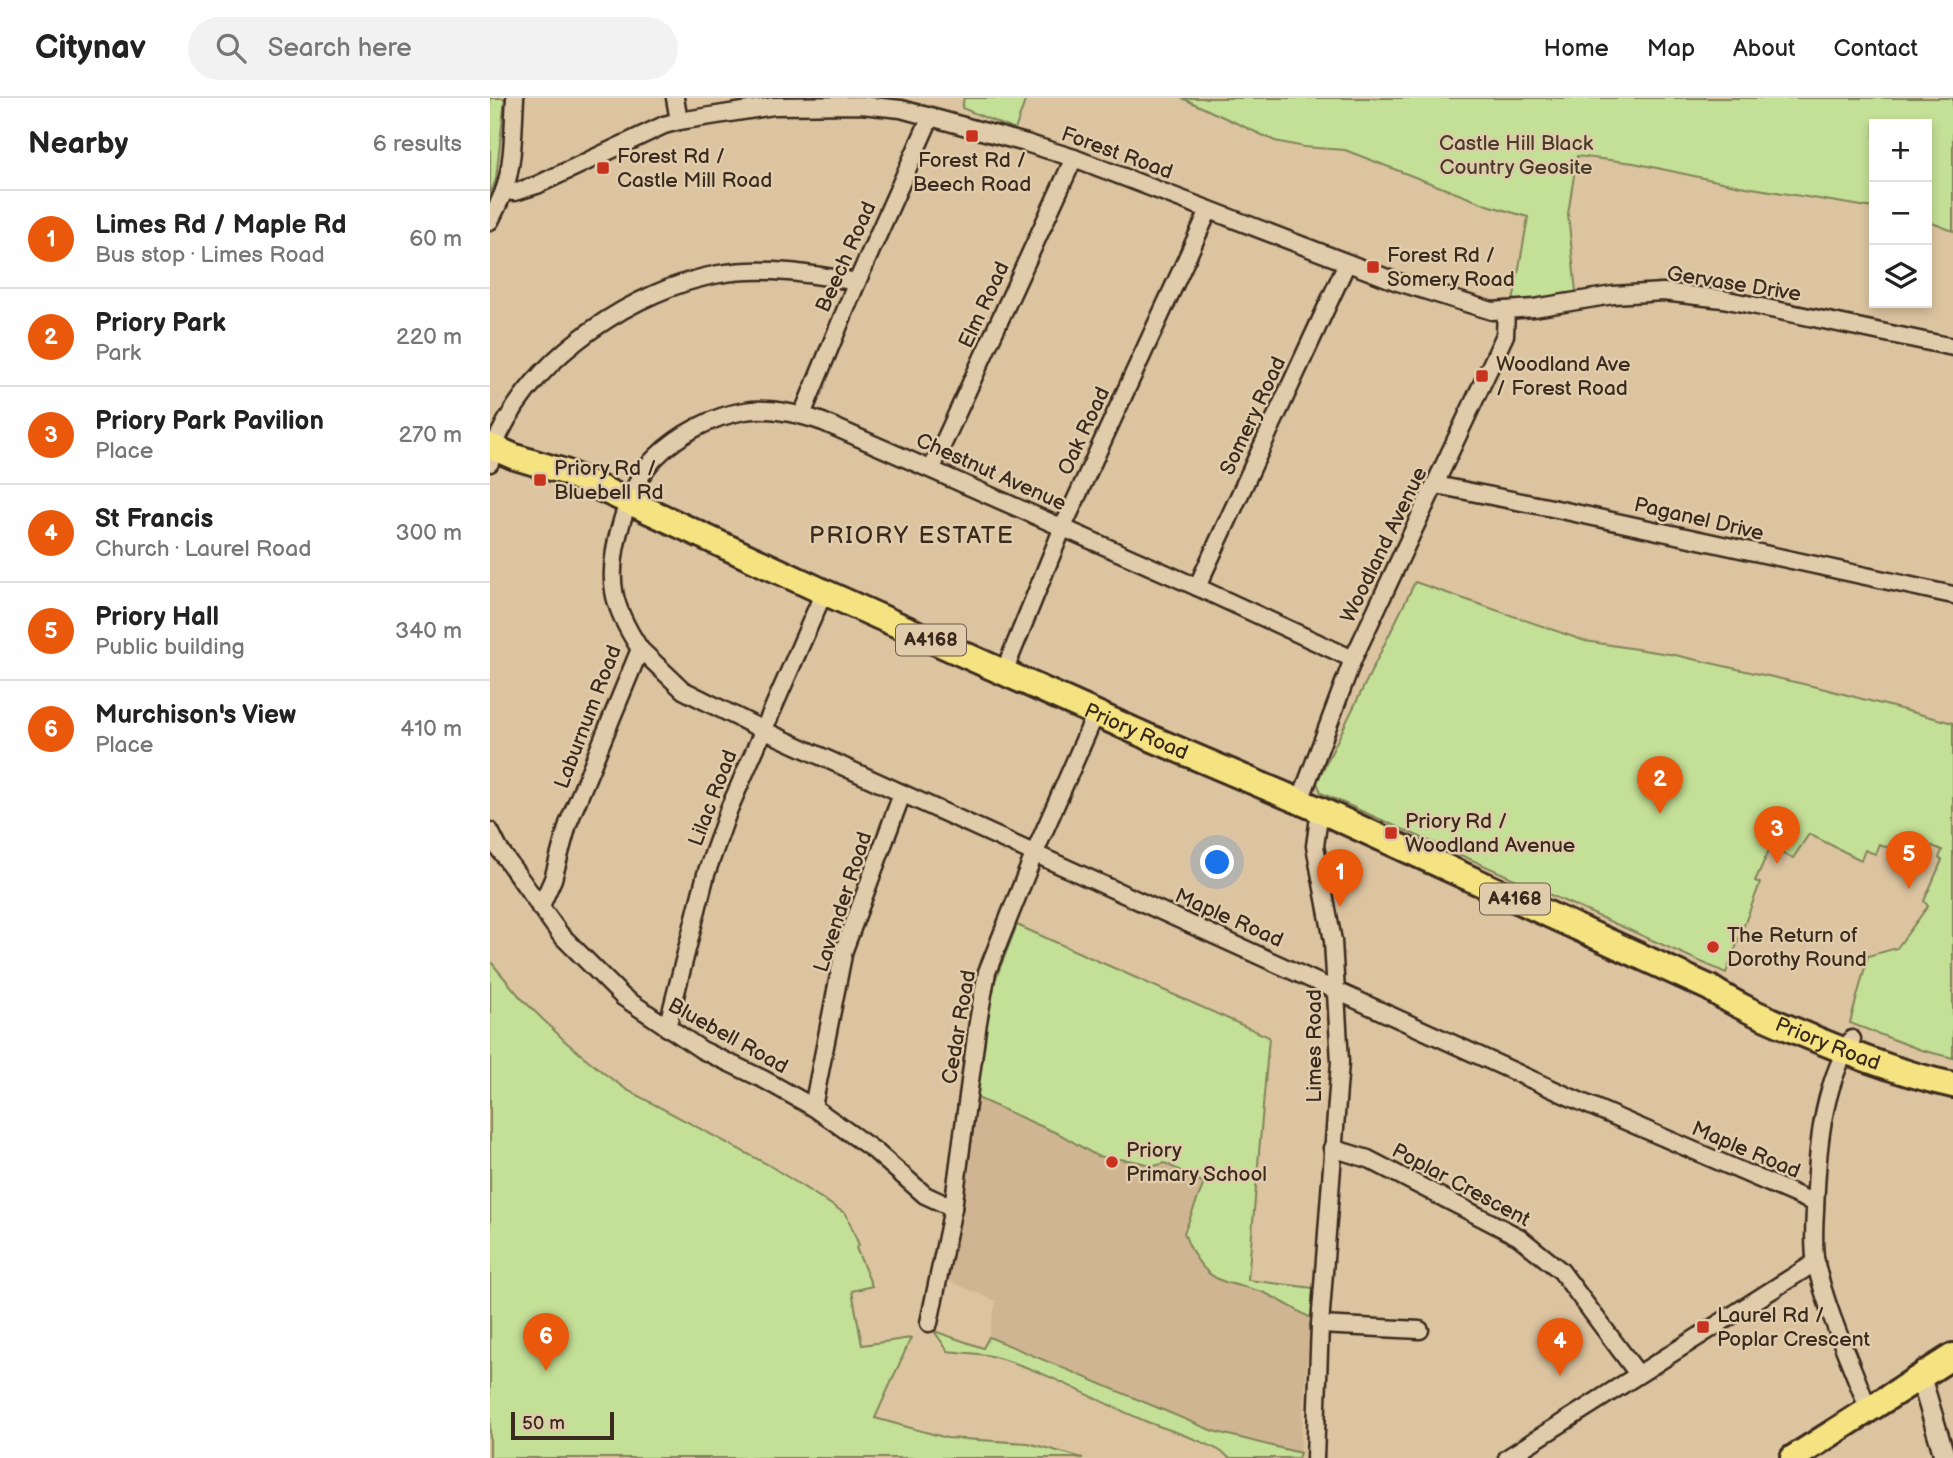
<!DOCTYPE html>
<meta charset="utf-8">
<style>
:root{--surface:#fff;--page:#f2f2f2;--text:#222;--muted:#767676;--line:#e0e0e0;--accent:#ea580c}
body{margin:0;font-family:"Balsamiq Sans",sans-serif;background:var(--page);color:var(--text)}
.controls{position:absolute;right:21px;top:21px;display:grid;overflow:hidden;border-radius:0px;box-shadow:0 4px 10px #0003}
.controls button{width:63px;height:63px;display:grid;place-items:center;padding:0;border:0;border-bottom:2px solid var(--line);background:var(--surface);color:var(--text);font:35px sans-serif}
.scale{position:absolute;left:21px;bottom:18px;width:103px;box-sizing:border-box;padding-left:7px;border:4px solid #3b2a1e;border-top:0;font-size:19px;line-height:24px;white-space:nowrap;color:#3b2a1e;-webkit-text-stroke:5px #e0ccab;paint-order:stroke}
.you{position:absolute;left:728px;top:765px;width:24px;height:24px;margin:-18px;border:5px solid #fff;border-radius:50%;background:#1a73e8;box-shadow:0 0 0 10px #1a73e833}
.badge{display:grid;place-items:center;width:46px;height:46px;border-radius:50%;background:var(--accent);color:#fff;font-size:23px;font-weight:700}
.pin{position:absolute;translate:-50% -58px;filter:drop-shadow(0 2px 4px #0008)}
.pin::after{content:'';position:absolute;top:37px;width:24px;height:21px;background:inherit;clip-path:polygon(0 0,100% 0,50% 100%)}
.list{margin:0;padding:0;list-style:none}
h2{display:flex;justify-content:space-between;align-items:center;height:91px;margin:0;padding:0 28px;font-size:30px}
h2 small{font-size:23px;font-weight:400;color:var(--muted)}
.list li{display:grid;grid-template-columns:46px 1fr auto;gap:21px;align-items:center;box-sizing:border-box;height:98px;padding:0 28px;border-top:2px solid var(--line)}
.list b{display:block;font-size:26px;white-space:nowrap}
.list p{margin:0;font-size:23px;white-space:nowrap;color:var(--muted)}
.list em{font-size:23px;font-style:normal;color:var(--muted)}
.icon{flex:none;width:38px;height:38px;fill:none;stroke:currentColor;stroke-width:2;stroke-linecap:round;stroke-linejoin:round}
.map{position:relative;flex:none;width:1463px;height:1360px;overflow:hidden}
header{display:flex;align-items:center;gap:42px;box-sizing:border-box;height:98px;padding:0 35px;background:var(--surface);border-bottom:2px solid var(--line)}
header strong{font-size:33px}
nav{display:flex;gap:38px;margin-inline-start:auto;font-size:24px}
.search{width:490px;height:63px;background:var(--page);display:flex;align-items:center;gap:18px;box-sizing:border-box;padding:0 24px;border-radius:38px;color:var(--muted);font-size:26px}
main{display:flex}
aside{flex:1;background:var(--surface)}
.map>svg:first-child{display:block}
.built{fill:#d0b592}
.green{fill:#c4df96;stroke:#80845a;stroke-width:2}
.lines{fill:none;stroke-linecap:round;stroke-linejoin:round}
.minor-casing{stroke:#3b2a1e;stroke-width:21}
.tertiary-casing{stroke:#3b2a1e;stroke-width:24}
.primary-casing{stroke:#3b2a1e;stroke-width:30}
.minor{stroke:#e0ccab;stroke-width:16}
.tertiary{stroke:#e0ccab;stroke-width:19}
.primary{stroke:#f5e382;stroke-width:24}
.poi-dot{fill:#c8321e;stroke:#e0ccab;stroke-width:2.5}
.labels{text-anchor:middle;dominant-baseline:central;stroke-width:5;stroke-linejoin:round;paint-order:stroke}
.shield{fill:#e0ccab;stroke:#6c5b48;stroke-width:2}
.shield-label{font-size:19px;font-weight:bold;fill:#3b2a1e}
.park-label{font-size:21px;fill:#493c2a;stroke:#e0ccab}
.street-label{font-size:21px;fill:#3b2a1e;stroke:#e0ccab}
.poi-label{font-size:21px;fill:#3b2a1e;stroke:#e0ccab;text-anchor:start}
.quarter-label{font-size:24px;letter-spacing:2px;fill:#3b2a1e;stroke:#e0ccab}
</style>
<header>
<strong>Citynav</strong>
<div class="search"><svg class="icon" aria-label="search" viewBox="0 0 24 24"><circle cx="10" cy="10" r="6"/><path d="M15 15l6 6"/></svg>Search here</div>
<nav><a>Home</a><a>Map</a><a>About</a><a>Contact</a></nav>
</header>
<main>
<aside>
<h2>Nearby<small>6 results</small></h2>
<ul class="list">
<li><span class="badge">1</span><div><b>Limes Rd / Maple Rd</b><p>Bus stop · Limes Road</p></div><em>60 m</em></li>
<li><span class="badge">2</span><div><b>Priory Park</b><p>Park</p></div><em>220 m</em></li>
<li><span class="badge">3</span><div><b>Priory Park Pavilion</b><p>Place</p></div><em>270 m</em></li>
<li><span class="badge">4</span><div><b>St Francis</b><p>Church · Laurel Road</p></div><em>300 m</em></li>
<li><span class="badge">5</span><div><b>Priory Hall</b><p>Public building</p></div><em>340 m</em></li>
<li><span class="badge">6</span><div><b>Murchison's View</b><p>Place</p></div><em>410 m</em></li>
</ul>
</aside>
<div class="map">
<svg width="1463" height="1360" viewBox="0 0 1463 1360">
<rect width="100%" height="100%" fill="#dcc4a0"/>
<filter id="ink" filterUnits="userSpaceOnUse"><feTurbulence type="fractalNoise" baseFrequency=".0143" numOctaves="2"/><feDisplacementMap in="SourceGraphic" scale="14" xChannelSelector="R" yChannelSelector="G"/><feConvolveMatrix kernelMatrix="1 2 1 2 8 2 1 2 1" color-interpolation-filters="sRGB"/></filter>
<g filter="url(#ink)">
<!-- built -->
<polygon class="built" points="527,827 779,939 758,1182 823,1190 810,1355 723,1333 499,1239 506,1203 459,1183 494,932 504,885"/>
<!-- green -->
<g class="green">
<polygon points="0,0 15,0 6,81 0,97"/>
<polygon points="474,0 536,0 525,32 472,10"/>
<polygon points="692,0 1463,0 1463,133 1437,123 1437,26 1384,26 1384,110 1250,88 1144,65 1087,58 1078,116 1086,194 1023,204 1038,119 997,107 855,52 814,49 785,43"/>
<polygon points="925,484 1095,543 1185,557 1331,590 1463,625 1463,960 1431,952 1360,925 1378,858 1407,850 1438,808 1434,803 1452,762 1449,760 1452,752 1421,739 1415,752 1409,749 1407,753 1389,746 1385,756 1375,752 1371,762 1319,736 1303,760 1280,750 1265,783 1270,785 1236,875 831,695 827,684"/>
<path d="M 527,827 L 779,939 L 758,1182 L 823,1190 L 821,1220 C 806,1212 792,1203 777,1196 C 762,1189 743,1188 730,1182 C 711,1174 701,1153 694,1135 L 714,1085 L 675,1065 L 664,1068 L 644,1063 L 607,1058 L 571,1037 L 485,999 L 494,933 L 504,885 Z"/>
<polygon points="0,863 31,900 76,944 115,976 137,992 277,1066 356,1116 369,1147 366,1150 382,1188 362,1193 372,1247 421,1240 385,1320 457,1340 538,1345 593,1360 0,1360"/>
<path d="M 444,1233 L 493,1250 L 499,1239 L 723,1333 L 810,1355 L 808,1360 L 739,1360 C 727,1346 675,1331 655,1323 C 604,1302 556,1272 501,1258 C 487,1255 472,1255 458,1253 Z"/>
</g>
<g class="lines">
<!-- minor casing -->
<g class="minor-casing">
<g id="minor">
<polyline points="185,0 189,23"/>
<polyline points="14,93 25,94 47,87 174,27 189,23 284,8 371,7 411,11 536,45 584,60 905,183 1002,213 1044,210 1123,197 1173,194 1233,201 1463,249"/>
<path d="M 0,123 C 5,113 10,103 14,93 C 24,64 23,30 25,0"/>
<polyline points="312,317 367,184 441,18"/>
<path d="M 0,365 C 3,355 5,344 10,335 C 49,256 144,191 229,176 C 275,168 322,176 367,184"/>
<polyline points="442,370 584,60"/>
<polyline points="946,387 1062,410 1463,497"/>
<polyline points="707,489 857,165"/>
<polyline points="150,551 193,592 273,632 1080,999 1325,1105"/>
<polyline points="514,574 573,429 719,112"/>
<polyline points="810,703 863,561 1015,237 1016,212"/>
<polyline points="0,733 9,751 70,836 133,899 212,952 273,981 323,1009 385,1053 435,1097 463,1110"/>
<path d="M 50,810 L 63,781 L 78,726 L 150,551 C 139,534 127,513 124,493 C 118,455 138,386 166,359 C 189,336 223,318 255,313 C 280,309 309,316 333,324 L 707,489 L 863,561"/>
<polyline points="177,930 216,776 239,711 334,494"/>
<path d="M 1362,941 C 1331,992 1327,1055 1325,1113 C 1324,1130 1323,1150 1326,1166 C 1338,1217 1361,1265 1379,1313"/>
<polyline points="323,1009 354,852 412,696"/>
<polyline points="842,1050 878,1061 1029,1139 1071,1173 1148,1276"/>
<polyline points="439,1225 463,1110 488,924 497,874 545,754 606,615"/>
<polyline points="830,1227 930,1232"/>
<polyline points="825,1360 830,1227 850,964 843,843 825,748 830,712"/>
<polyline points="1017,1360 1326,1164"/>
</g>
</g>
<!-- tertiary casing -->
<g class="tertiary-casing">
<polyline id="tertiary" points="1431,1280 1455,1360"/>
</g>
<!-- primary casing -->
<g class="primary-casing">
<g id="primary">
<path id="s1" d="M 0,348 L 25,359 L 75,374 L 334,494 L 663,641 L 830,712 L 1220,890 C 1245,907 1273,919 1301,931 C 1354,953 1407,975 1463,987"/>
<polyline points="1303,1360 1463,1258"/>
</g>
</g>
<!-- minor -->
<use href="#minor" class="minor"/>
<!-- tertiary -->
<use href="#tertiary" class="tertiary"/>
<!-- primary -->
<use href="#primary" class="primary"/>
</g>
</g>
<!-- markers -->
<g class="poi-dot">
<rect x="475" y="31" width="14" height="14" rx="3.5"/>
<rect x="106" y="63" width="14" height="14" rx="3.5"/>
<rect x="876" y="162" width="14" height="14" rx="3.5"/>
<rect x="985" y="271" width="14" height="14" rx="3.5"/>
<rect x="43" y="375" width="14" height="14" rx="3.5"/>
<rect x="894" y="728" width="14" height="14" rx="3.5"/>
<circle cx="1223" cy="849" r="7"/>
<circle cx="622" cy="1064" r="7"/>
<rect x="1206" y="1222" width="14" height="14" rx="3.5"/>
</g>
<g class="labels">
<!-- shield labels -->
<g class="shield">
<rect x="406" y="526.5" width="70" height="31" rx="5"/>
<rect x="990" y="785.5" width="70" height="31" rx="5"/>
</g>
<g class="shield-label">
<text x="441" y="542">A4168</text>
<text x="1025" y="801">A4168</text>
</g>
<!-- park labels -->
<g class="park-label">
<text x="1026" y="45">Castle Hill Black<tspan x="1026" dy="24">Country Geosite</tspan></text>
</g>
<!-- street labels -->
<g class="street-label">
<text transform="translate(627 55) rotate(20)">Forest Road</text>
<text transform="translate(356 159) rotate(-66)">Beech Road</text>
<text transform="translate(1244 186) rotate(9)">Gervase Drive</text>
<text transform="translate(494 207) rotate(-65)">Elm Road</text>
<text transform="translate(763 318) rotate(-65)">Somery Road</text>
<text transform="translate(594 333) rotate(-65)">Oak Road</text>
<text transform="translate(501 374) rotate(24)">Chestnut Avenue</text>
<text transform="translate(1209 421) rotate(13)">Paganel Drive</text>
<text transform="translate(894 447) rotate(-64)">Woodland Avenue</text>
<text transform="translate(98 619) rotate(-69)">Laburnum Road</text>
<text stroke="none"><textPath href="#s1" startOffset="707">Priory Road</textPath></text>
<text transform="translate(223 700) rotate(-69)">Lilac Road</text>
<text transform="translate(353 804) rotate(-72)">Lavender Road</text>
<text transform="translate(739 820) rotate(24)">Maple Road</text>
<text transform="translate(469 929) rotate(-80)">Cedar Road</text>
<text transform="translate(238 938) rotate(29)">Bluebell Road</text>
<text stroke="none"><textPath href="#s1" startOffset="1466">Priory Road</textPath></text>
<text transform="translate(824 948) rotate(-90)">Limes Road</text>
<text transform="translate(1256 1052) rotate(23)">Maple Road</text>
<text transform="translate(971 1087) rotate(28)">Poplar Crescent</text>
</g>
<!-- poi labels -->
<g class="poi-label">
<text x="127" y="58">Forest Rd /<tspan x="127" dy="24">Castle Mill Road</tspan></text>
<text x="482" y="62" text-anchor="middle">Forest Rd /<tspan x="482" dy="24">Beech Road</tspan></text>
<text x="897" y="157">Forest Rd /<tspan x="897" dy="24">Somery Road</tspan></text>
<text x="1006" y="266">Woodland Ave<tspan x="1006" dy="24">/ Forest Road</tspan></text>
<text x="64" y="370">Priory Rd /<tspan x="64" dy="24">Bluebell Rd</tspan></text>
<text x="915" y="723">Priory Rd /<tspan x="915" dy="24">Woodland Avenue</tspan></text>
<text x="1237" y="837">The Return of<tspan x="1237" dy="24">Dorothy Round</tspan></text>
<text x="636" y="1052">Priory<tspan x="636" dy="24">Primary School</tspan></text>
<text x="1227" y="1217">Laurel Rd /<tspan x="1227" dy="24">Poplar Crescent</tspan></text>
</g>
<!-- quarter labels -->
<g class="quarter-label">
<text x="422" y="437">PRIORY ESTATE</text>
</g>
</g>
</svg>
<div class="controls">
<button>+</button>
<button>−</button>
<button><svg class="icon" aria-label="layers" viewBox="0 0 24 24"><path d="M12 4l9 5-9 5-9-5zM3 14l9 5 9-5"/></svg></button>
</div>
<div class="scale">50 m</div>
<div class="you"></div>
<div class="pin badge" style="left:850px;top:809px">1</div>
<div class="pin badge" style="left:1170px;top:716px">2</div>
<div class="pin badge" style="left:1287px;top:766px">3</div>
<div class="pin badge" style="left:1070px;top:1278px">4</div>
<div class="pin badge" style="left:1419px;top:791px">5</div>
<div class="pin badge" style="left:56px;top:1273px">6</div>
</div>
</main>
